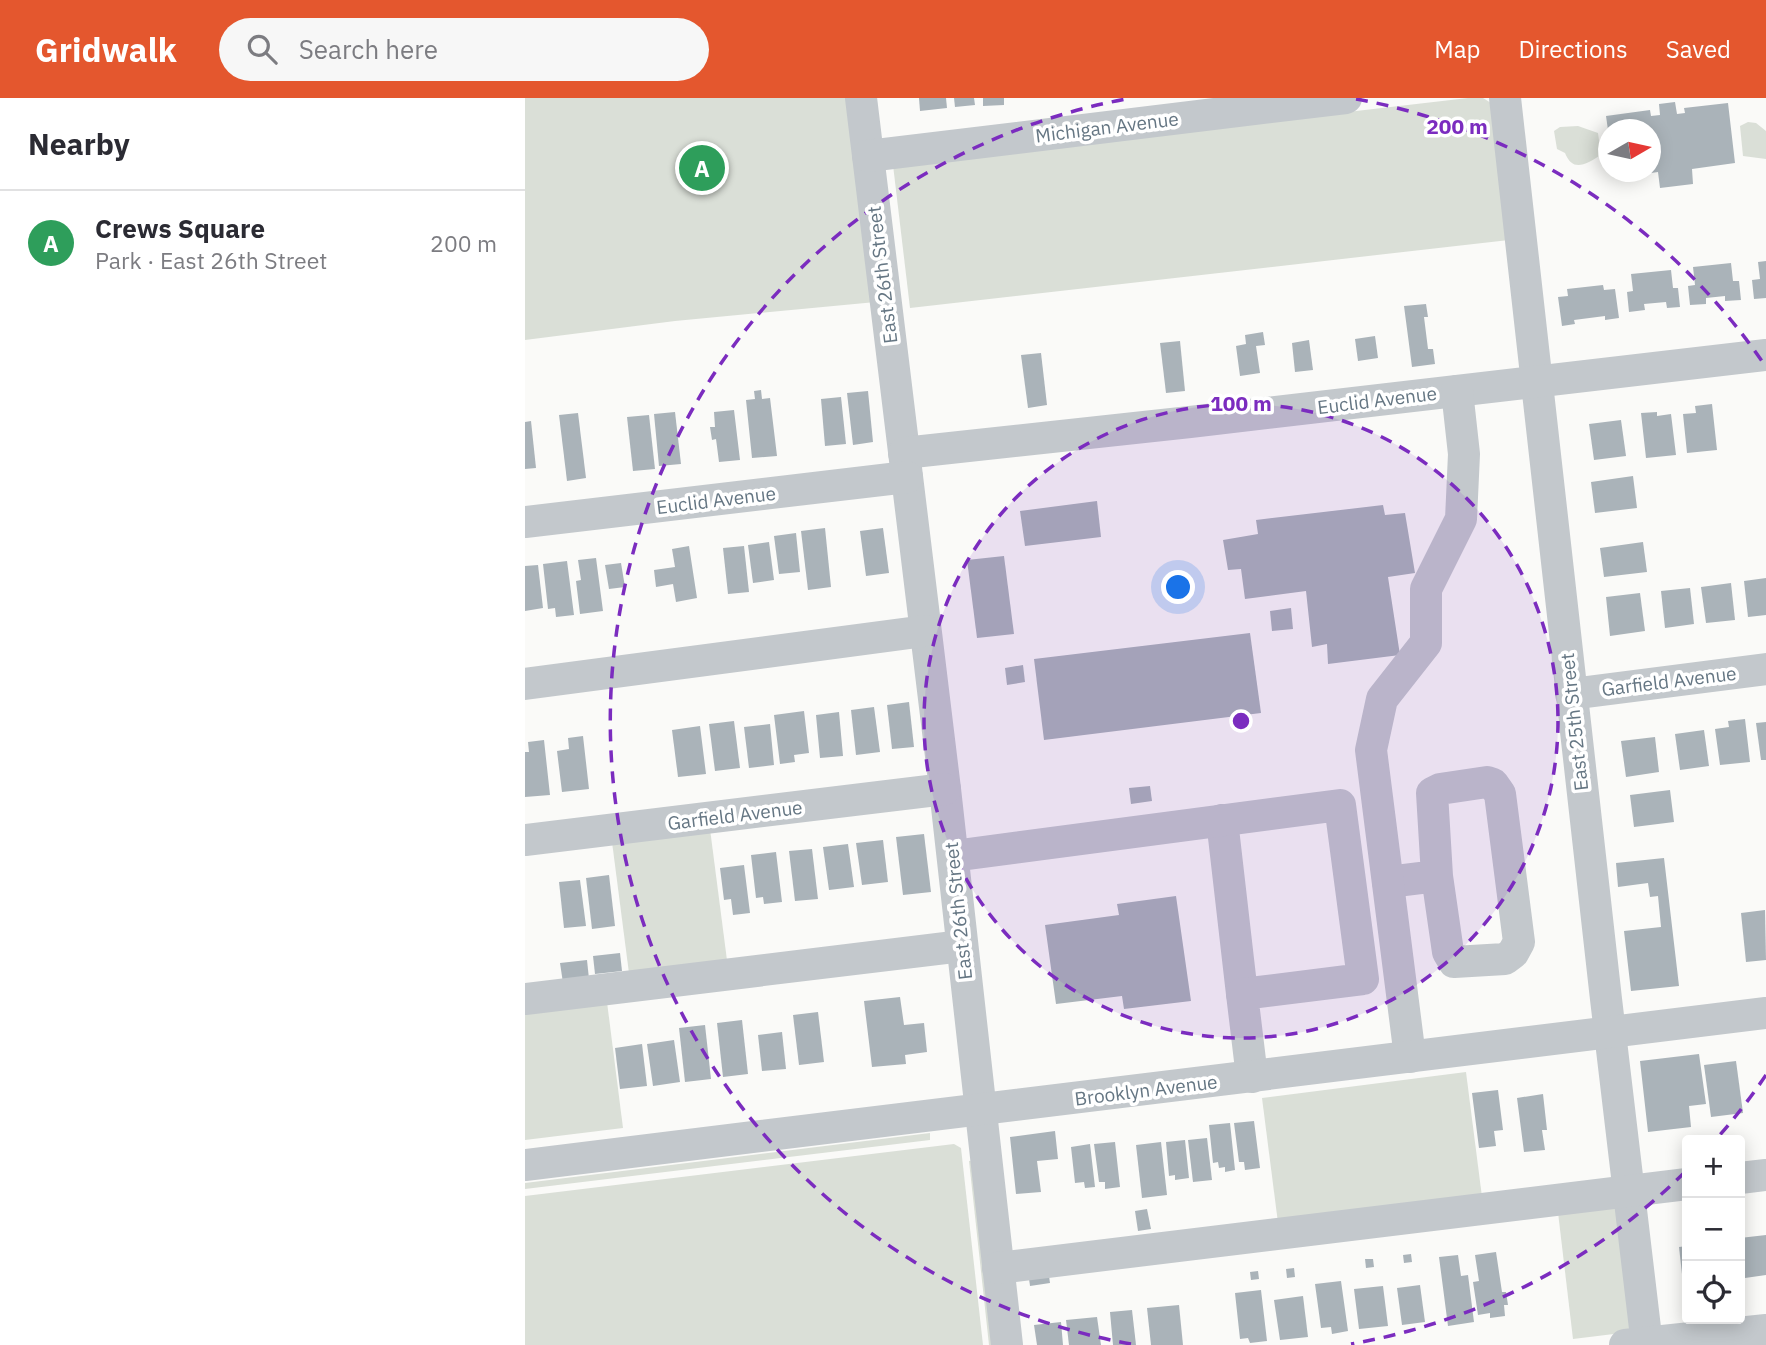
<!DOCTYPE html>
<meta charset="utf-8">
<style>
:root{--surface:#fff;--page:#f7f7f7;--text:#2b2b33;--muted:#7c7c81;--line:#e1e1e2;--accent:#e4572e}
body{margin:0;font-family:"IBM Plex Sans",sans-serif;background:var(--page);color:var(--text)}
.controls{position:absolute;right:21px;bottom:21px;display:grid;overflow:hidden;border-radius:7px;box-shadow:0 4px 18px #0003}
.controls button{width:63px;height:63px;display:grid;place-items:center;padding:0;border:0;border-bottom:2px solid var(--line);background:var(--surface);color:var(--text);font:35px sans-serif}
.compass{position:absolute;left:1073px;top:21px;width:63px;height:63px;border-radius:50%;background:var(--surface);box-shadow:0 4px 18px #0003;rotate:81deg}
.you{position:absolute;left:654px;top:490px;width:24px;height:24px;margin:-18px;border:5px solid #fff;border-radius:50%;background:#1a73e8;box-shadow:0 0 0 10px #1a73e833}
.badge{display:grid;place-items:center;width:46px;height:46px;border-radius:50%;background:var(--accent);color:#fff;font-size:23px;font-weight:700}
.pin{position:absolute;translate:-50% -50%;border:4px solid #fff;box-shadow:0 2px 7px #0006}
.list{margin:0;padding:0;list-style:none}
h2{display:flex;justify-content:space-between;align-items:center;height:91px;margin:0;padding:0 28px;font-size:30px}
h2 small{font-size:23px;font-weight:400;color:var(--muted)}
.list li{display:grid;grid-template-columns:46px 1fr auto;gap:21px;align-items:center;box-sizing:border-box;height:105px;padding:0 28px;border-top:2px solid var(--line)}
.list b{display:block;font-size:26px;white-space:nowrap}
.list p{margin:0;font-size:23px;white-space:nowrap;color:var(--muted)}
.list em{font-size:23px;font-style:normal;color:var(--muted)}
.icon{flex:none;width:38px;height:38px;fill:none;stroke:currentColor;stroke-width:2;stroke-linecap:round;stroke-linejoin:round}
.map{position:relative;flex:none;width:1241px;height:1247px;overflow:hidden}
header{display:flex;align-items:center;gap:42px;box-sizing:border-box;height:98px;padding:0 35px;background:var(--accent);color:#fff}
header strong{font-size:33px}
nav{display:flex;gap:38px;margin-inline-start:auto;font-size:24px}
.search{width:490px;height:63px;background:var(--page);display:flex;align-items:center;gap:18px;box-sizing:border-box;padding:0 24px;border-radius:38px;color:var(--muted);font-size:26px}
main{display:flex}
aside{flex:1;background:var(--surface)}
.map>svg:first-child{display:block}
.green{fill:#dadfd7}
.building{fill:#aab3b9}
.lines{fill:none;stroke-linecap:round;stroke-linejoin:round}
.minor{stroke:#c3c8cc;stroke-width:32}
.ring{fill:none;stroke:#7b2cbf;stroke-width:3.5;stroke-dasharray:12 9}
.labels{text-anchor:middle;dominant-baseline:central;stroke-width:7;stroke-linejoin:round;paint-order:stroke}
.street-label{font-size:19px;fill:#657683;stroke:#fff}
.centre{fill:#7b2cbf;stroke:#fff;stroke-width:3.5}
.ring-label{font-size:21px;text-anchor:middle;font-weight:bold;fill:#7b2cbf;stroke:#fff;stroke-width:7;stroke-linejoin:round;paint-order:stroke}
</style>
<header>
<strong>Gridwalk</strong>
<div class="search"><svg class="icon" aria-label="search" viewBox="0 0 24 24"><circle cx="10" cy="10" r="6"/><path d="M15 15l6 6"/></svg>Search here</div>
<nav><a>Map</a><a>Directions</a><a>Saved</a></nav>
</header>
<main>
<aside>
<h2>Nearby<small></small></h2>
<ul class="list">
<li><span class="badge" style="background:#2e9e5b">A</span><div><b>Crews Square</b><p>Park · East 26th Street</p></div><em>200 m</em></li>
</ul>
</aside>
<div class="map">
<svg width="1241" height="1247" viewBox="0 0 1241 1247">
<rect width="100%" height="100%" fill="#fafaf8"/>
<!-- green -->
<g class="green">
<polygon points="0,0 346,0 372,202 150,223 0,242"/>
<polygon points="943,0 958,0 966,5 984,142 385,210 368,67"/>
<polygon points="1223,24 1231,25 1241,33 1241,61 1218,58 1215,28"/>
<path d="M 1053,28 L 1073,35 L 1076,57 C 1061,66 1048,75 1040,55 L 1032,51 L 1029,33 L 1035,29 Z"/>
<polygon points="185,731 203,870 105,883 87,744"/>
<polygon points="81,896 98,1030 0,1042 0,907"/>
<polygon points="941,974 957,1099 753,1125 737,1000"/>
<polygon points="405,1035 405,1042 0,1091 0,1085"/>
<polygon points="429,1046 436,1050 458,1247 0,1247 0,1098"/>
<polygon points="451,1062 472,1247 464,1247 444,1063"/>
<polygon points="1091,1099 1106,1224 1104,1231 1097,1235 1048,1241 1032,1106"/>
</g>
<!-- building -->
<g class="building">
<polygon points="394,0 421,0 422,10 395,13"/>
<polygon points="429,0 449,0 450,7 430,9"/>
<polygon points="458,0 479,0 479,7 458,8"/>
<polygon points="1150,4 1152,16 1160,15 1159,10 1203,5 1210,65 1167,71 1168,86 1135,90 1133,74 1126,75 1126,32 1083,32 1081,18 1125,12 1126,18 1135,17 1134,6"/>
<polygon points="1088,74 1125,74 1125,75 1089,80"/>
<polygon points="1241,163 1241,200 1229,201 1227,182 1235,181 1233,164"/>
<polygon points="1206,165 1208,183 1214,183 1216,202 1200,203 1200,198 1181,200 1181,206 1165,207 1163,188 1170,187 1168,169"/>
<polygon points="1146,172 1148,190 1153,190 1155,209 1142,210 1141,204 1119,206 1120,212 1104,214 1102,194 1108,193 1106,176"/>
<polygon points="1078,187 1079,192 1090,191 1094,220 1080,222 1080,218 1049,222 1050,226 1037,228 1033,199 1043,198 1042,191"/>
<polygon points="901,206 903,219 899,219 903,251 908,251 910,266 887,269 879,208"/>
<polygon points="738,234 740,247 731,248 735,275 715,278 711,248 721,246 720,237"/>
<polygon points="850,238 853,260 833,263 830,241"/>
<polygon points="784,242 788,272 770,274 767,245"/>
<polygon points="655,243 660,293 641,295 635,245"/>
<polygon points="516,255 522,307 503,310 496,257"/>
<polygon points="236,292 237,301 245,300 252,358 227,360 221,302 230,301 229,293"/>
<polygon points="343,293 348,344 328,347 322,295"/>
<polygon points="316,299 321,346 300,348 296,301"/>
<polygon points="1187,306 1192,352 1162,355 1158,316 1171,315 1170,308"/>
<polygon points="209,312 215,362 194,364 191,341 187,342 185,329 190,329 189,314"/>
<polygon points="150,314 156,366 134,368 129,316"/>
<polygon points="1132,314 1132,318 1146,316 1151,357 1121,360 1116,315"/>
<polygon points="53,315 61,380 42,383 34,317"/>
<polygon points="124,317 130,371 108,373 102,319"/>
<polygon points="1096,322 1101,358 1069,362 1064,326"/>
<polygon points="6,323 11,370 0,371 0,324"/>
<polygon points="1108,378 1112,410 1070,415 1066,384"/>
<polygon points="572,403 576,439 500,448 495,413"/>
<polygon points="858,407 860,417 880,415 890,475 863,479 875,557 803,566 802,546 787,549 781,493 720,501 716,471 703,472 698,442 733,436 731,422"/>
<polygon points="300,430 306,489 283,492 276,433"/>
<polygon points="358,430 364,475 341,478 335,433"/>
<polygon points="271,435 275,474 254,476 249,438"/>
<polygon points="244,444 249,482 228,485 223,447"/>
<polygon points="1118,444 1122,474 1079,479 1075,450"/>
<polygon points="164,448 172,500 151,504 148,486 131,489 129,472 150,469 147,451"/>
<polygon points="219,448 224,494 203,496 198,450"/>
<polygon points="479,458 489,536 452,540 442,462"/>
<polygon points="71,460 78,513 55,516 51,483 56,482 53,462"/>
<polygon points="42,463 49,517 31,519 30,510 23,511 18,466"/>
<polygon points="96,465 100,489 84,491 80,467"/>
<polygon points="13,467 18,510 0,513 0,468"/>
<polygon points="1241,480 1241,517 1223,519 1219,483"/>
<polygon points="1206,485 1210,522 1181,525 1176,489"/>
<polygon points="1165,490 1169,526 1140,530 1136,493"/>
<polygon points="1115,495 1120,533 1085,538 1081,499"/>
<polygon points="766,510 768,531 747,533 745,513"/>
<polygon points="725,535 736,615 519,642 509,561"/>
<polygon points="498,567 500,584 482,587 480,570"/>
<polygon points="384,604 389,649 367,651 362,607"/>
<polygon points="349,609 355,654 331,657 326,612"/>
<polygon points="279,613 284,655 269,657 270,664 255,666 249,617"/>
<polygon points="314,614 318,658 295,660 291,617"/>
<polygon points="1220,621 1225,664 1195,667 1190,631 1204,629 1203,623"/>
<polygon points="209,623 215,670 190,673 184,626"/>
<polygon points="1241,624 1241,662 1236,662 1231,625"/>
<polygon points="245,626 249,667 224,670 219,629"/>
<polygon points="175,628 181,676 153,679 147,632"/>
<polygon points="1179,632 1184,668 1155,672 1150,636"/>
<polygon points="58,638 64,691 37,694 32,653 44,651 43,640"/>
<polygon points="1130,639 1134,674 1101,679 1096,643"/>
<polygon points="19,642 25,697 0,699 0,654 4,654 3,644"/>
<polygon points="625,688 627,703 606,706 604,690"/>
<polygon points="1145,692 1149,724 1109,729 1105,697"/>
<polygon points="399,736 406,794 378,797 371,739"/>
<polygon points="358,742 363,784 337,787 331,745"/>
<polygon points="323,746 329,789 304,792 298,749"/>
<polygon points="287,751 293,801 270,803 264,753"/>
<polygon points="251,754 257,804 239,806 238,799 231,800 226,757"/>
<polygon points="1139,760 1154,888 1106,893 1099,833 1136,829 1133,798 1125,799 1123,785 1093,789 1091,765"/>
<polygon points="219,767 225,815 208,817 206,801 199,802 195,770"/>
<polygon points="84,777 90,828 67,831 61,780"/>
<polygon points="55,782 61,828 39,830 34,784"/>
<polygon points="651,798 666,903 599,911 597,898 531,906 520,827 594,817 592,806"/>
<polygon points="1240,812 1241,862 1221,864 1216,815"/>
<polygon points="95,855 97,873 70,876 68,858"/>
<polygon points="62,862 64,881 38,885 35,865"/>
<polygon points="375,899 379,927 399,925 402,954 380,957 381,966 347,969 339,903"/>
<polygon points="293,914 299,964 274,967 268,917"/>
<polygon points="217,922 223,976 198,979 192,925"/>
<polygon points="180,927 186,981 160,984 154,930"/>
<polygon points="257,934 261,971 237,973 233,937"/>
<polygon points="149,942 155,984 128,988 122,946"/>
<polygon points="117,946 122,988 95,991 90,950"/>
<polygon points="1174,956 1181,1006 1164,1008 1166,1029 1123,1034 1115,963"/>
<polygon points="1211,963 1218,1015 1186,1019 1179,967"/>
<polygon points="973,992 978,1032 969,1033 971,1048 954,1050 947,995"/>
<polygon points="1018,996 1022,1032 1017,1032 1020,1052 999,1054 992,1000"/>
<polygon points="729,1023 735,1070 720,1072 719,1064 714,1064 709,1025"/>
<polygon points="705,1025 710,1072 700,1074 700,1069 694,1070 693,1064 688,1065 684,1027"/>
<polygon points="530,1033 533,1061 512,1063 516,1094 491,1096 485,1039"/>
<polygon points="682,1040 687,1082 668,1084 663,1042"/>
<polygon points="660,1042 664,1080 650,1082 650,1077 644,1078 641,1044"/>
<polygon points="590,1044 595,1089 580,1091 580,1084 574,1084 569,1046"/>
<polygon points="636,1044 642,1097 617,1100 611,1047"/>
<polygon points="565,1046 570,1089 560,1090 559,1084 550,1085 546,1049"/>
<polygon points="622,1111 626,1131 613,1133 610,1113"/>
<polygon points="1241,1137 1241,1177 1220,1180 1215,1140"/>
<polygon points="1162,1148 1162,1196 1159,1194 1154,1149"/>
<polygon points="971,1154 977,1194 981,1194 983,1207 979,1207 980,1218 965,1220 965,1215 953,1217 948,1184 954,1183 950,1157"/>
<polygon points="886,1156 887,1164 879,1165 878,1157"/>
<polygon points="933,1157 936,1178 943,1177 949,1224 923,1228 914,1159"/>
<polygon points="840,1161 848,1161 849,1169 841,1170"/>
<polygon points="769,1170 770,1179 762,1180 761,1171"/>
<polygon points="523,1171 525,1185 505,1188 503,1173"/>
<polygon points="733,1173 734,1181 726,1182 725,1174"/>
<polygon points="816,1183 823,1233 807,1236 806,1229 796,1230 790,1186"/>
<polygon points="895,1187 900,1224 877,1227 872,1190"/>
<polygon points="858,1188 863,1228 834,1231 829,1191"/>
<polygon points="736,1192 742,1243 725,1245 723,1240 715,1241 710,1195"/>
<polygon points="778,1198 783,1239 755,1242 749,1202"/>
<polygon points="654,1207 658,1247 626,1247 622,1210"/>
<polygon points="607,1212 611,1247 588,1247 585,1214"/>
<polygon points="572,1219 576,1247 544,1247 541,1222"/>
<polygon points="536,1224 538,1247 512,1247 509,1227"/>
</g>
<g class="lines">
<!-- minor -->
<g class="minor">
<polyline points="336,0 420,691 482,1247"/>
<polyline points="980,0 1081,901 1122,1247"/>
<polyline points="343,58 821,0"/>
<polyline points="379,355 665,324 1241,257"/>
<polyline points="0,424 382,379"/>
<polyline points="0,586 400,533"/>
<polyline points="1046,596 1241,571"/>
<polyline points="697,722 717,896"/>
<polyline points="0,742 420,691"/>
<polyline points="428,758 815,707 838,881 717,896 727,979"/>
<polyline points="863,784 912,778 923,854 929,864 980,861 988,855 994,844 975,696 968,686 962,684 915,691 907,695 912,778"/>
<polyline points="0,901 437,848"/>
<polyline points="885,959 846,652 857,601 901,545 901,491 936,421 939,356 932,293"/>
<polyline points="0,1067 1241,915"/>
<polyline points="1215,1080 1241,1077"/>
<polyline points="473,1170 1162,1086"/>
<polyline points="1100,1247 1241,1232"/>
</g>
</g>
<!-- distance rings -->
<circle cx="716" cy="623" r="317" fill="#7b2cbf" fill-opacity=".12"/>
<g class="ring">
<circle cx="716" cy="623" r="317"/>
<path d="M1241 977A633 633 0 0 1 1194 1038M1160 1074A633 633 0 0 1 826 1246M606 1246A633 633 0 0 1 601 1M831 1A633 633 0 0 1 1241 269"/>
</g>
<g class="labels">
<!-- street labels -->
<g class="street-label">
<text transform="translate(582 29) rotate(-7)">Michigan Avenue</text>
<text transform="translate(357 177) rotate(-97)">East 26th Street</text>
<text transform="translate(852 302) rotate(-7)">Euclid Avenue</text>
<text transform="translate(191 402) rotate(-7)">Euclid Avenue</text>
<text transform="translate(1144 583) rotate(-7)">Garfield Avenue</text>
<text transform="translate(1049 624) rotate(-96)">East 25th Street</text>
<text transform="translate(210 717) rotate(-7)">Garfield Avenue</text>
<text transform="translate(433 813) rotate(-96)">East 26th Street</text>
<text transform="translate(621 992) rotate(-7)">Brooklyn Avenue</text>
</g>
</g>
<circle cx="716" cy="623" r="10" class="centre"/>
<g class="ring-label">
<text x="932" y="36">200 m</text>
<text x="716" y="313">100 m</text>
</g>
</svg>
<div class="controls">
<button>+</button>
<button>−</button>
<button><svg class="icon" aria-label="locate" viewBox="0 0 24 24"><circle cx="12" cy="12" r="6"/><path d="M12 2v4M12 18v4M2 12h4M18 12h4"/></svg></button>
</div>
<svg class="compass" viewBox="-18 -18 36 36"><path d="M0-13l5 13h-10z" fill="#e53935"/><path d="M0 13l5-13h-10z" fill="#7c7c81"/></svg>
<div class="you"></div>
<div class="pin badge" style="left:177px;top:70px;background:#2e9e5b">A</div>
</div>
</main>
